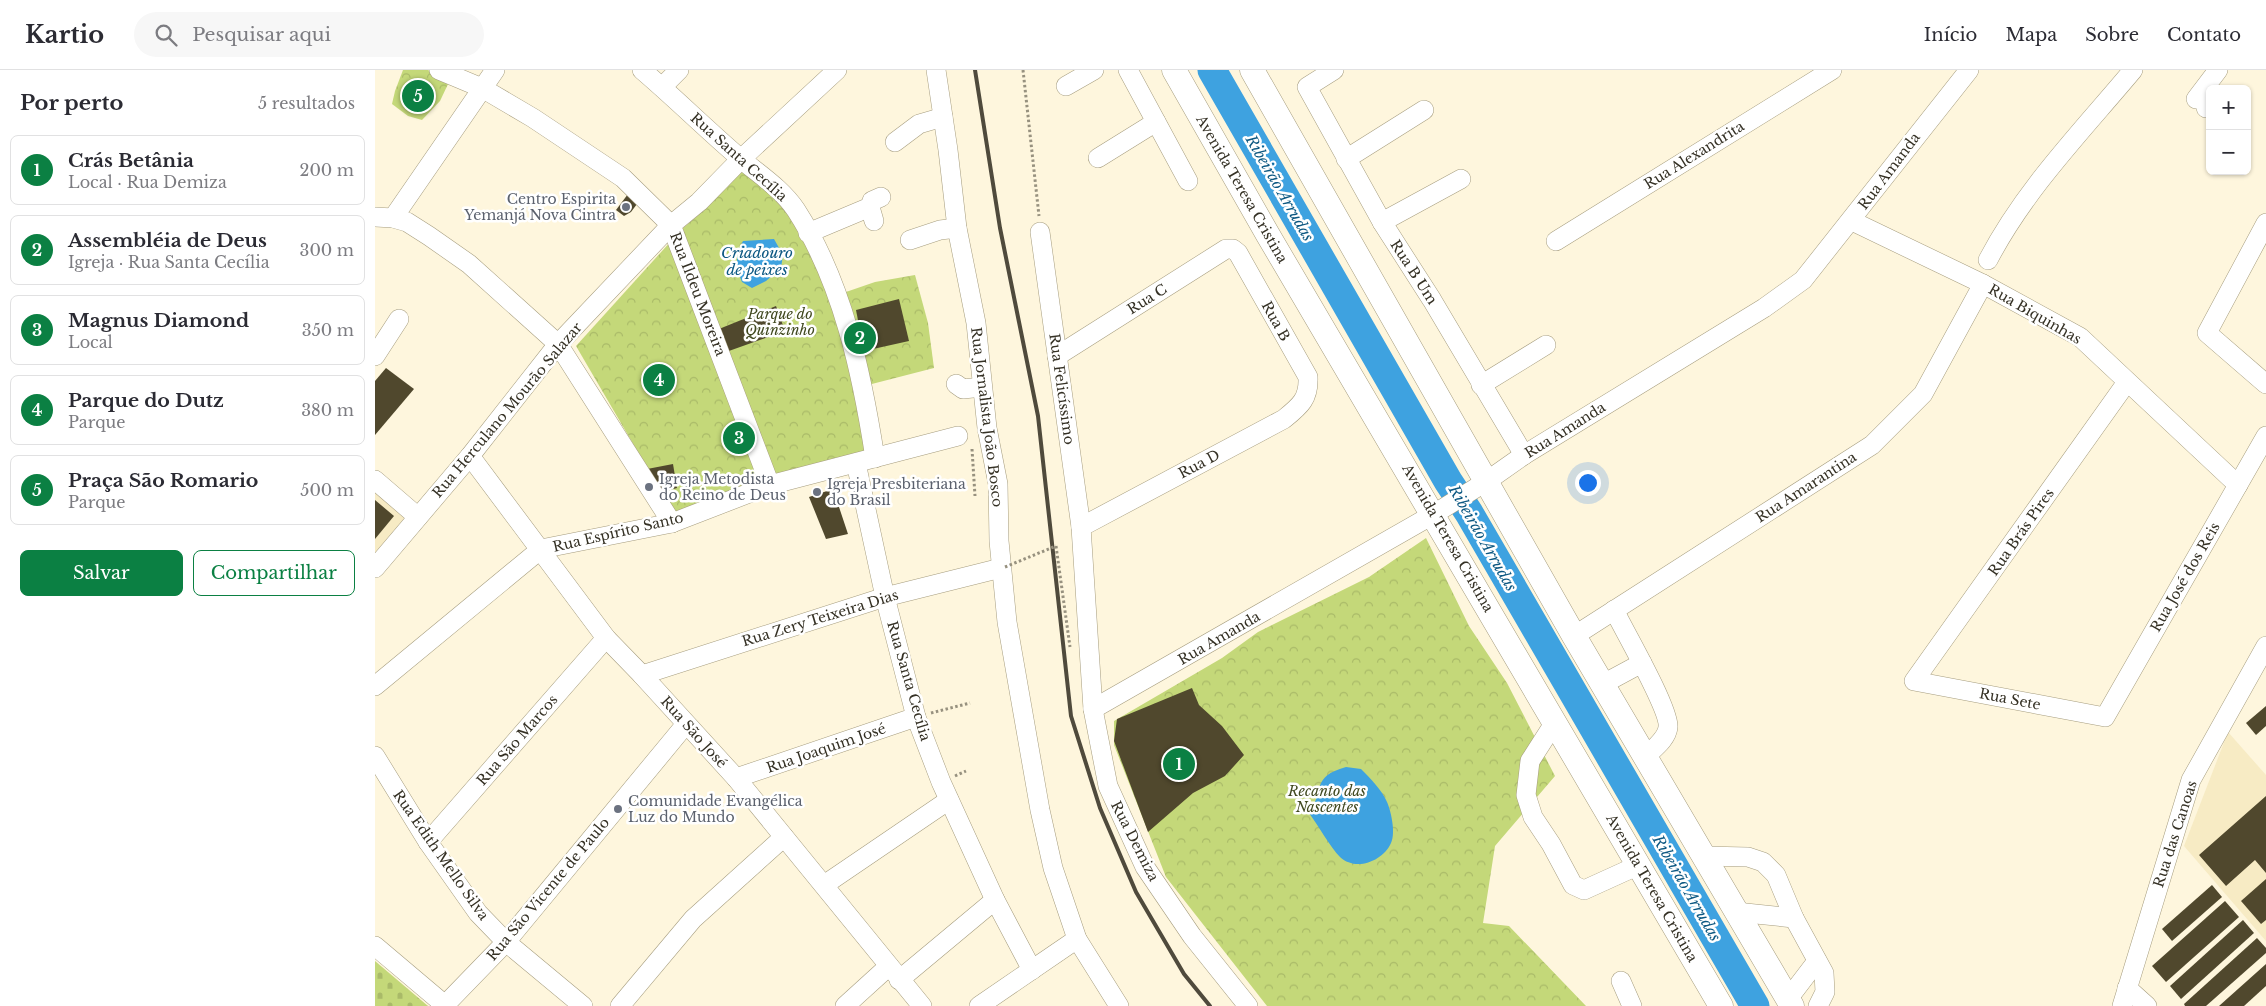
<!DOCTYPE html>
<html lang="pt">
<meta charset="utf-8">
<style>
:root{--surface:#fff;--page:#f7f7f7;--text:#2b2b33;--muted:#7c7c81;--line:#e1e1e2;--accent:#0b8043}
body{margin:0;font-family:"Libre Baskerville",serif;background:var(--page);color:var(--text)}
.controls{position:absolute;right:15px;top:15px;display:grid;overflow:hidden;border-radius:8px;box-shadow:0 1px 4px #0004}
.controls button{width:45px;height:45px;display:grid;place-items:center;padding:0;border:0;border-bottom:1px solid var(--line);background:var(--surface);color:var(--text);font:25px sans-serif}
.you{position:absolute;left:1212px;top:412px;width:18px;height:18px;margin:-12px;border:4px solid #fff;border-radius:50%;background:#1a73e8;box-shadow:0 0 0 8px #1a73e833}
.badge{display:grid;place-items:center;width:32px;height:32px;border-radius:50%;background:var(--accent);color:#fff;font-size:16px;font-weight:700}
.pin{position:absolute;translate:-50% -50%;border:2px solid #fff;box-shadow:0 1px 5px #0006}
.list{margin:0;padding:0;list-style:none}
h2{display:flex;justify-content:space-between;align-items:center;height:65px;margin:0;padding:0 20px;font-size:21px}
h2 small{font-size:16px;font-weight:400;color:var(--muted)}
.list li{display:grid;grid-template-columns:32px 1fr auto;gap:15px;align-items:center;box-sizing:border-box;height:70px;margin:0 10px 10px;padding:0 10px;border:1px solid var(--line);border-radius:8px}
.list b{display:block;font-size:19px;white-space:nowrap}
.list p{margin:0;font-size:16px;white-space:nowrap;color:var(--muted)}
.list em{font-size:16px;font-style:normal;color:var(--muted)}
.actions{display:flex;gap:10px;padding:15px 20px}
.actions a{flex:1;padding:11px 0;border:1px solid var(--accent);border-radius:8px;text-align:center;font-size:18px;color:var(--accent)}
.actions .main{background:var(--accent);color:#fff}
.icon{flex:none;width:28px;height:28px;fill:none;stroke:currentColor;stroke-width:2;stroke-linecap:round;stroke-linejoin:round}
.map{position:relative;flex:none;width:1891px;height:936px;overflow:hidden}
header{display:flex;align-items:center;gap:30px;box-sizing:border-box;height:70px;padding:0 25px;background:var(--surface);border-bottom:1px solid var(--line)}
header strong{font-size:24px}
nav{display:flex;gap:28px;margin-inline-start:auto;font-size:18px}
.search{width:350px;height:45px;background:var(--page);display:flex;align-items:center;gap:12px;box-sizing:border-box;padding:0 18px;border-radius:28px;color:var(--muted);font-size:19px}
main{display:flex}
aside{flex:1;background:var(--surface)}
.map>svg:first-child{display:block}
.built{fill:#f7ebc4}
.cemetery{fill:url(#cemetery-stones)}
.park{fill:url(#park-crowns)}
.water{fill:#3ea2e0}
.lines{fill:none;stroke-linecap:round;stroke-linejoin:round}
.river{stroke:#3ea2e0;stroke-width:29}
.building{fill:#50482d}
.minor-casing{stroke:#a69d7f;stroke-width:20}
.major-casing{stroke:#a69d7f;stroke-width:25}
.path{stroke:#97917f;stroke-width:3;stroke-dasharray:2.5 2.5;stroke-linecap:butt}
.minor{stroke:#fff;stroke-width:19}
.major{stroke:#fff;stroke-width:24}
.rail{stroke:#4f4a3c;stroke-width:4}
.path-bridge{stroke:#97917f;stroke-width:3;stroke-dasharray:2.5 2.5;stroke-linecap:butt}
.worship-dot{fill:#6b7280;stroke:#fff;stroke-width:2}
.labels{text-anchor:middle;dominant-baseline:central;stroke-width:5;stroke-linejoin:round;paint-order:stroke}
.street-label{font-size:14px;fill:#353125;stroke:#fff}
.worship-label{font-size:14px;fill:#5b616d;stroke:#fff;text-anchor:start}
.park-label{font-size:14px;font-style:italic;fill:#414920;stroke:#fff}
.water-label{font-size:15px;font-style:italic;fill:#0d5882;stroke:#fff}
</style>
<header>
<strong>Kartio</strong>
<div class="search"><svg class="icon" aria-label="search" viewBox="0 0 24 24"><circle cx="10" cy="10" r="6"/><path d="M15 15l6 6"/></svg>Pesquisar aqui</div>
<nav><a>Início</a><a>Mapa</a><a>Sobre</a><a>Contato</a></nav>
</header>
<main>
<aside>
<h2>Por perto<small>5 resultados</small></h2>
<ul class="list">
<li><span class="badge">1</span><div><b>Crás Betânia</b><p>Local · Rua Demiza</p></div><em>200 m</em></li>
<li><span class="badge">2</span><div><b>Assembléia de Deus</b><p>Igreja · Rua Santa Cecília</p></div><em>300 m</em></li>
<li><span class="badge">3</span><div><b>Magnus Diamond</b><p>Local</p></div><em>350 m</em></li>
<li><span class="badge">4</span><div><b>Parque do Dutz</b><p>Parque</p></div><em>380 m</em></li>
<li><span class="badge">5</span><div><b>Praça São Romario</b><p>Parque</p></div><em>500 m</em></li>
</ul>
<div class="actions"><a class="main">Salvar</a><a>Compartilhar</a></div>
</aside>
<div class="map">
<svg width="1891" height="936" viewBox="0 0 1891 936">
<defs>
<pattern id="cemetery-stones" width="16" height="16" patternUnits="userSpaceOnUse" patternTransform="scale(1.25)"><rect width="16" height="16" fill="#c4d879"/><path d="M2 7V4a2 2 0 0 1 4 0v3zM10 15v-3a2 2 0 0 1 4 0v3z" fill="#a9ba68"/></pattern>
<pattern id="park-crowns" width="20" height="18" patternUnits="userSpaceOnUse" patternTransform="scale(1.25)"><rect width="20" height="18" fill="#c4d879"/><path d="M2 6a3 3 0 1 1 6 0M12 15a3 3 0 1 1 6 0" fill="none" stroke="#a9ba68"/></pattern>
</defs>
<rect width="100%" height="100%" fill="#fef6dd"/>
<!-- built -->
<g class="built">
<polygon points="0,420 32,445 0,483"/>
<polygon points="1853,662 1891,705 1891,871 1809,776"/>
</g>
<!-- cemetery -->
<polygon class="cemetery" points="0,891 53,936 0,936"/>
<!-- park -->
<g class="park">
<polygon points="28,0 53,0 74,12 65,31 47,50 33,46 17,34 20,21"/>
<polygon points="366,95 416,145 460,233 495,385 395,411 356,288 307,159 322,146"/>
<polygon points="297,170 388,412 299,444 201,276"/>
<polygon points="540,205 553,253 559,298 493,315 468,223 500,212"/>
<polygon points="1051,468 1094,556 1132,613 1180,706 1120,776 1108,853 1134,856 1211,936 892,936 791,807 739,675 739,651 847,588 883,562 994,507"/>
</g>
<!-- water -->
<g class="water">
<path d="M 399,169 L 408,185 L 406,198 L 391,211 L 377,218 L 367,212 C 360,196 360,187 368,171 Z"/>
<path d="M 971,697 L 986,699 C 995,708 1007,720 1012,732 C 1016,741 1021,763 1016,773 C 1008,791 981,802 965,787 C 955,777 943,755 934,743 C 950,721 935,707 971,697 Z"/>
</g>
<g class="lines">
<!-- river -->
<polyline class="river" points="837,0 1073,411 1094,443 1380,936"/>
</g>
<!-- building -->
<g class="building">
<polygon points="253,124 262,134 256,142 249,146 241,140"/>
<polygon points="524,229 534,271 489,281 481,240"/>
<polygon points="401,236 410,261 351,282 344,259"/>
<polygon points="11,298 39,319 0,365 0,311"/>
<polygon points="369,359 371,373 359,377 355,367"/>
<polygon points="298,394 302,418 281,424 267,400"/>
<polygon points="458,419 473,464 451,469 434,427"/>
<polygon points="0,430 19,446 0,469"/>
<polygon points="817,618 824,635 847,656 869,685 850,706 818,723 773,762 739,671 742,649"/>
<polygon points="1891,636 1891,656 1881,665 1871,653"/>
<polygon points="1891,726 1891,803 1880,790 1851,816 1824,785"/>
<polygon points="1891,809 1891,850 1886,854 1866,831"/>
<polygon points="1837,815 1847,827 1797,871 1787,859"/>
<polygon points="1850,831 1864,847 1791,912 1777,896"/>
<polygon points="1868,850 1879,863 1806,929 1795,916"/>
<polygon points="1882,868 1891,878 1891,883 1831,936 1810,936 1809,934"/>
<polygon points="1891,894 1891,916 1869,936 1844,936"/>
</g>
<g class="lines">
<!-- minor casing -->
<g class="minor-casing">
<g id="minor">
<polyline points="64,0 107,18 158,48 248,108 296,155 395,415"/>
<path d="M 267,0 C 301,29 332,60 366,89 C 385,105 407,119 421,140 C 468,213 487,304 500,388"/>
<polyline points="561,0 573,80 582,158 601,253 612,358 623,414 624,471 632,552 665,740 678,798 702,869 744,936"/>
<polyline points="753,0 813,111"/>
<polyline points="959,0 932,17 1007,152 1057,230 1149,385"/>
<polyline points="691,16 719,0"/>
<polyline points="287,17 304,0"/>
<polyline points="1821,29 1843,0"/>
<polyline points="1831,38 1835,33"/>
<polyline points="520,72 544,54 568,47"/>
<polyline points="723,88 781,52"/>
<polyline points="971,89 1049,40"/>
<polyline points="0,147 18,148 32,152 54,166 94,194 183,274 297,453"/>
<polyline points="18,148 120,0"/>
<polyline points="499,151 495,137 497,131 506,127"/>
<polyline points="1477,151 1608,214 1705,267 1863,415"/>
<polyline points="1007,152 1086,109"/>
<polyline points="1891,153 1832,263 1891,314"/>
<polyline points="665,162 706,457 718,639 733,716 770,797 817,866 873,936"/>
<polyline points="433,163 495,137"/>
<polyline points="535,170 565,160 582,158"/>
<polyline points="1181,171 1457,0"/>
<path d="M 1613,190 C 1650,119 1707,61 1758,0"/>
<polyline points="0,286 24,249"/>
<path d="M 682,286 L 851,179 L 858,179 L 863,183 L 933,307 C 934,329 925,336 909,349 L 706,457"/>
<polyline points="1752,312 1539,611 1730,647 1891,366"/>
<polyline points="581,314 588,319 607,317"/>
<polyline points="1106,315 1171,275"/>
<polyline points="95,386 231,568 267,605 361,708 547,936"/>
<polyline points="481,393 510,527 541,647 566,712 620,830 657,900"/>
<polyline points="0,410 43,447"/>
<polyline points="0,498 95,386 183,274 296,155 324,132 366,89 462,0"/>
<path d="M 1239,540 C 1249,560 1295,640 1293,657 C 1292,669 1279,678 1270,687"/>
<polyline points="1199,566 1497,375 1548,324 1608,214"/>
<polyline points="267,605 510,527 626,498"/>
<polyline points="1228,614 1267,593"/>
<polyline points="0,616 166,479 297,453 395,415 583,366"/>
<polyline points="718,639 1059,444 1112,411 1149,385 1389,238 1428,210 1594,0"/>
<polyline points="1180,652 1155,691 1151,725 1158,747 1176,774 1198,815 1209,820 1264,795"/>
<polyline points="0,686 53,772 103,843 131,872 208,936"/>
<polyline points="361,708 541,647"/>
<polyline points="53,772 231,568"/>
<polyline points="1329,786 1373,787 1388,792 1401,805 1419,848 1449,903 1450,922 1443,936"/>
<polyline points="449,815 574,730"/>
<polyline points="1361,842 1419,848"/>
<polyline points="0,876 71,936"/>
<polyline points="524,910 620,830"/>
<polyline points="1246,911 1257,936"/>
<polyline points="1752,918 1772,936"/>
<polyline points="1413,929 1442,891"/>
<polyline points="70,935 131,872 311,654"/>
<polyline points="245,936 318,849 409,767"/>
<polyline points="470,936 514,896"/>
<polyline points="604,936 702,869"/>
<polyline points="1747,936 1816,710 1891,576"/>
</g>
</g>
<!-- major casing -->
<g class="major-casing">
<g id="major">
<polyline points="799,0 893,165 1346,936"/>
<polyline points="877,0 1199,566 1417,936"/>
</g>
</g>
<!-- path -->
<g class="path">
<polyline points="648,0 664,146"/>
<polyline points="597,379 600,426"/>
<polyline points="681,476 695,577"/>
<polyline points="556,643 595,633"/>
<polyline points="580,706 591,701"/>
</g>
<!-- minor -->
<use href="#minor" class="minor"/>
<!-- major -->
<use href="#major" class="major"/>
<!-- rail -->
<polyline class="rail" points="600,0 625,158 663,346 696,646 725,738 761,822 809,904 835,936"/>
<!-- path-bridge -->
<polyline class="path-bridge" points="630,497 681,476"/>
</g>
<!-- markers -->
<g class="worship-dot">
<circle cx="251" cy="137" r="5"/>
<circle cx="274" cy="417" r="5"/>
<circle cx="442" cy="422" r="5"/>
<circle cx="243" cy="739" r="5"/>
</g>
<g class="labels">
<!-- street labels -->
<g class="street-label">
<text transform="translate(1319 85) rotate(-32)">Rua Alexandrita</text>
<text transform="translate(364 87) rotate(42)">Rua Santa Cecília</text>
<text transform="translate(1514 101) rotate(-53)">Rua Amanda</text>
<text transform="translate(867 119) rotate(60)">Avenida Teresa Cristina</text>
<text transform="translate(1039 202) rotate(57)">Rua B Um</text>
<text transform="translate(323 224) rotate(69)">Rua Ildeu Moreira</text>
<text transform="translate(772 229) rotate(-32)">Rua C</text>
<text transform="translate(1660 244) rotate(30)">Rua Biquinhas</text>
<text transform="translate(901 251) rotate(61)">Rua B</text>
<text transform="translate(687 319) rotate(82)">Rua Felicíssimo</text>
<text transform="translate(132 340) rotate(-50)">Rua Herculano Mourão Salazar</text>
<text transform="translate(612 347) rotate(83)">Rua Jornalista João Bosco</text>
<text transform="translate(1190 360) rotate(-32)">Rua Amanda</text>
<text transform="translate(824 394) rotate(-28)">Rua D</text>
<text transform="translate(1431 417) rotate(-33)">Rua Amarantina</text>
<text transform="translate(243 462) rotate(-13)">Rua Espírito Santo</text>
<text transform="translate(1646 462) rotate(-55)">Rua Brás Pires</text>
<text transform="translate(1073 468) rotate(60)">Avenida Teresa Cristina</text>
<text transform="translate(1810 507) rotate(-60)">Rua José dos Reis</text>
<text transform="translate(445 548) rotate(-17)">Rua Zery Teixeira Dias</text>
<text transform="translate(844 568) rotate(-30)">Rua Amanda</text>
<text transform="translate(534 611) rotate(74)">Rua Santa Cecília</text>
<text transform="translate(1635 629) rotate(11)">Rua Sete</text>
<text transform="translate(319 662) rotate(48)">Rua São José</text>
<text transform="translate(142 670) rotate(-49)">Rua São Marcos</text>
<text transform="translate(451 678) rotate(-19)">Rua Joaquim José</text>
<text transform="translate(1800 764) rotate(-72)">Rua das Canoas</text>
<text transform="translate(760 771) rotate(63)">Rua Demiza</text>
<text transform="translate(66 785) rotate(55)">Rua Edith Mello Silva</text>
<text transform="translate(1277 818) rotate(60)">Avenida Teresa Cristina</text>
<text transform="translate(173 819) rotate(-50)">Rua São Vicente de Paulo</text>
</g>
<!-- worship labels -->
<g class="worship-label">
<text x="241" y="129" text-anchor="end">Centro Espirita<tspan x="241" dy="16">Yemanjá Nova Cintra</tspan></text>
<text x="284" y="409">Igreja Metodista<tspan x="284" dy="16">do Reino de Deus</tspan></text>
<text x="452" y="414">Igreja Presbiteriana<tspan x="452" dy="16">do Brasil</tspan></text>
<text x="253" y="731">Comunidade Evangélica<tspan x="253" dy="16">Luz do Mundo</tspan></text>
</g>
<!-- park labels -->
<g class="park-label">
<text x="405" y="244">Parque do<tspan x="405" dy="16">Quinzinho</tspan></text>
<text x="952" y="721">Recanto das<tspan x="952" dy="16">Nascentes</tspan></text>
</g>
<!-- water labels -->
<g class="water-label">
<text transform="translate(905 118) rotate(60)">Ribeirão Arrudas</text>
<text x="382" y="182">Criadouro<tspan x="382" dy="17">de peixes</tspan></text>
<text transform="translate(1108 468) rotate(60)">Ribeirão Arrudas</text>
<text transform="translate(1312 818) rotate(60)">Ribeirão Arrudas</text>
</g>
</g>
</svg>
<div class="controls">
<button>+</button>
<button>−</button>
</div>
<div class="you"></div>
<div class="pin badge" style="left:804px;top:694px">1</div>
<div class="pin badge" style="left:485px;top:268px">2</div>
<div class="pin badge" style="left:364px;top:368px">3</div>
<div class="pin badge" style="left:284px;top:310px">4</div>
<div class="pin badge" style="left:43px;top:26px">5</div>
</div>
</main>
